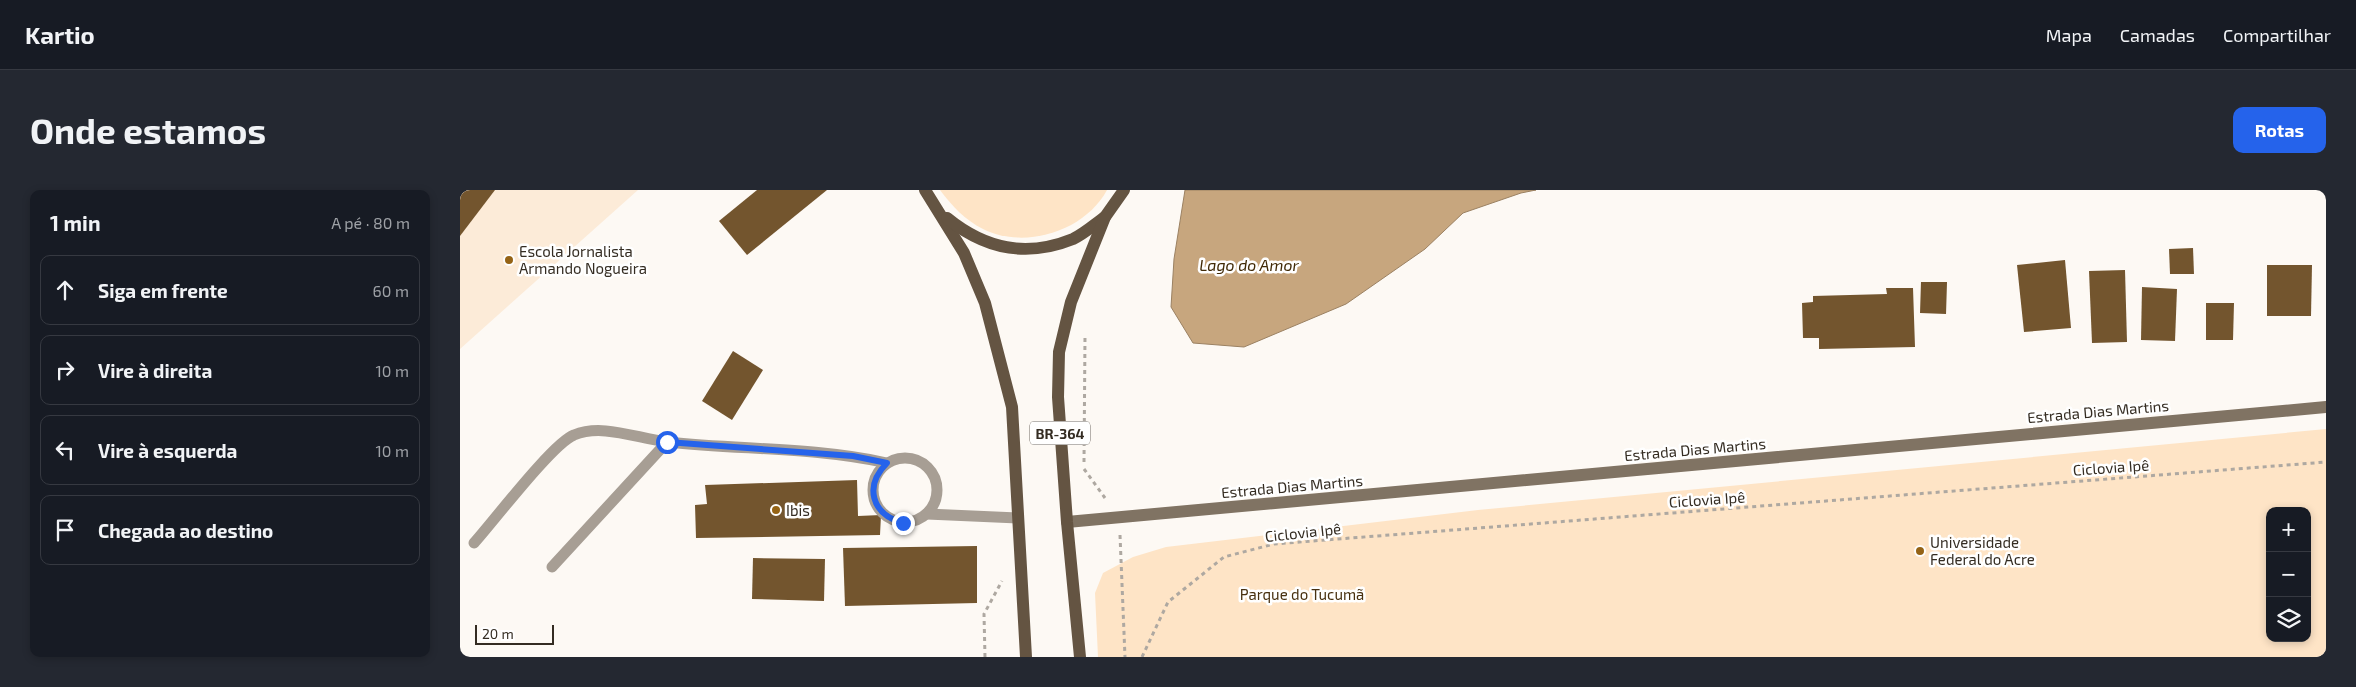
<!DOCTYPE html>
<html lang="pt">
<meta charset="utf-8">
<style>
:root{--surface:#171b24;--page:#242831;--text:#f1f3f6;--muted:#9ea1a6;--line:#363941;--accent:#2563eb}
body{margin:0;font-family:"Exo 2",sans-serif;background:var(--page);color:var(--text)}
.controls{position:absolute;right:15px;bottom:15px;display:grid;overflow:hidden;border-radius:10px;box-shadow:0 2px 8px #0003}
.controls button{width:45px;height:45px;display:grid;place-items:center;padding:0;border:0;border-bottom:1px solid var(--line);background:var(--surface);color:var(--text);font:25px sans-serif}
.scale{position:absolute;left:15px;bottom:12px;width:79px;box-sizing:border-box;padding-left:5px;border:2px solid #342c22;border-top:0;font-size:14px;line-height:18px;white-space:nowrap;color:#342c22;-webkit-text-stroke:4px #fff;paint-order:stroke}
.stop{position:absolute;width:15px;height:15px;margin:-11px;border:4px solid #2563eb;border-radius:50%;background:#fff}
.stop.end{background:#2563eb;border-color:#fff;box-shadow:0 1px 5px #0008}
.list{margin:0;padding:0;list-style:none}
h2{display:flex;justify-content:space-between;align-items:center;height:65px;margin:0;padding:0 20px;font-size:21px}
h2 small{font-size:16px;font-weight:400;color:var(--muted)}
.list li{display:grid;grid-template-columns:32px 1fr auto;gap:15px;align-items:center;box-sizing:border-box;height:70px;margin:0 10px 10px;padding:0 10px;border:1px solid var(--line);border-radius:10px}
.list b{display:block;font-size:19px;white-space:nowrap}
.list em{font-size:16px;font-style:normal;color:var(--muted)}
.icon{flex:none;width:28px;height:28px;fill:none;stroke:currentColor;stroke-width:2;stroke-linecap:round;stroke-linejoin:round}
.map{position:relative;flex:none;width:1866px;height:467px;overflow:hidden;border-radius:10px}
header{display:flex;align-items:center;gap:30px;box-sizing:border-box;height:70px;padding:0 25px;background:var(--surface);border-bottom:1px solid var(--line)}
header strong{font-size:24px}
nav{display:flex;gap:28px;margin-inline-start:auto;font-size:18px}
.intro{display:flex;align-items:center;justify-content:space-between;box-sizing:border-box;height:120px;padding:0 30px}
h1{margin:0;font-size:35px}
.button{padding:12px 22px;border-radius:10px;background:var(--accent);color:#fff;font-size:18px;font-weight:700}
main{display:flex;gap:30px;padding:0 30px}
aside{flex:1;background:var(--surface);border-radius:10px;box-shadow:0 2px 8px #0003}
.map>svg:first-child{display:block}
.built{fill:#fcebd8}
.green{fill:#fee4c6;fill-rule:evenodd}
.water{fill:#c7a67e;stroke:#9b8162}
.building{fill:#73552e}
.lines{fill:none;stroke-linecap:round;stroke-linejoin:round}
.path{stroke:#aea8a1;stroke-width:3;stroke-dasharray:4 4;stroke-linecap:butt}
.lane{stroke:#a79e94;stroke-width:11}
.secondary{stroke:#807363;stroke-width:12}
.primary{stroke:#645442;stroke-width:12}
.route{stroke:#2563eb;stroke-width:6}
.poi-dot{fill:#956315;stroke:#fff;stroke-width:2}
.labels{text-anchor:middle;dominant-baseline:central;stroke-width:5;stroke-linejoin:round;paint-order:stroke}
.shield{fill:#fff;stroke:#716b64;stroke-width:1}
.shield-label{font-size:14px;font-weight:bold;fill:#342c22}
.poi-label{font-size:15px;fill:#342c22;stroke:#fff;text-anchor:start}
.street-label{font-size:15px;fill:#342c22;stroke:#fff}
.park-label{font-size:15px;fill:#48300f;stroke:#fff}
.water-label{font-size:16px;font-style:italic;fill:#412a07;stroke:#fff}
</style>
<header>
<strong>Kartio</strong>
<nav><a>Mapa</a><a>Camadas</a><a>Compartilhar</a></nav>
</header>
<div class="intro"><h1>Onde estamos</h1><a class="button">Rotas</a></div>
<main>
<aside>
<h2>1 min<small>A pé · 80 m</small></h2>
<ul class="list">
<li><svg class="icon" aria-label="ahead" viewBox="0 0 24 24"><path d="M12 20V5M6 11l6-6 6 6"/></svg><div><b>Siga em frente</b></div><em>60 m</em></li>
<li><svg class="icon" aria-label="right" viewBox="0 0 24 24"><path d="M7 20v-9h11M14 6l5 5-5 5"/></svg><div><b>Vire à direita</b></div><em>10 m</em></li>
<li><svg class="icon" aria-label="left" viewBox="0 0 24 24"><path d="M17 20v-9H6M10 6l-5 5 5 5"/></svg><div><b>Vire à esquerda</b></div><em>10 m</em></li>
<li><svg class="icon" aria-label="arrive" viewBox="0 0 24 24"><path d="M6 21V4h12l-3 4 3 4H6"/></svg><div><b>Chegada ao destino</b></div></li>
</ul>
</aside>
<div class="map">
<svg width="1866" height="467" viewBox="0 0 1866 467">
<rect width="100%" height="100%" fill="#fdf9f4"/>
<!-- built -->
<polygon class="built" points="0,0 178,0 0,159"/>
<!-- green -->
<g class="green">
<path d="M 480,0 L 647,0 C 625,41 565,60 523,39 C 505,30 492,16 480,0 Z"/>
<path d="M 1866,239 L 1866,467 L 638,467 L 635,403 L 643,383 L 673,367 L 706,357 L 1018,320 ZM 1810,321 L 1847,321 L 1847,448 L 1810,448 Z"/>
</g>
<!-- water -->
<polygon class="water" points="725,0 1076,0 1061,3 1003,23 965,59 886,114 784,157 733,153 711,117 714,69"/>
<!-- building -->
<g class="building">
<polygon points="0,0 35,0 0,46"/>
<polygon points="297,0 367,0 287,65 259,31"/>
<polygon points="1733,58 1734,84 1710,84 1709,59"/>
<polygon points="1605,70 1611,138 1564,142 1557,75"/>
<polygon points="1807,75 1852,75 1851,126 1807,126"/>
<polygon points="1665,80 1667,152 1632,153 1629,81"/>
<polygon points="1461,92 1487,92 1486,124 1460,123"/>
<polygon points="1682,97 1717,99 1715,151 1681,150"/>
<polygon points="1426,98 1453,98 1455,157 1359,159 1359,148 1343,148 1342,113 1353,112 1353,106 1427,104"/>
<polygon points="1746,113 1774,113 1773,150 1746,150"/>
<polygon points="273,161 303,180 272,230 242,211"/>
<polygon points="397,290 398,326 421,325 420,345 236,348 235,315 247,314 245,295"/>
<polygon points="517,356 517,413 385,416 383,358"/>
<polygon points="293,368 365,369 364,411 292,409"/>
</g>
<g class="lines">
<!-- path -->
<g class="path">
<polyline points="624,272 625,146"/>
<polyline points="624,279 645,308"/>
<polyline points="660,345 665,467"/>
<polyline points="525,467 524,424 542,391"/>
<polyline points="682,467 708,412 764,367 814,354 1866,272"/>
</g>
<!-- lane -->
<g class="lane">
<circle cx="445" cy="300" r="32"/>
<polyline points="467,324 558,328"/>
<path d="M 14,353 C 33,332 93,253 114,245 C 143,233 178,249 208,252 C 281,260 355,257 427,273"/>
<polyline points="92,377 207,252"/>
</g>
<!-- secondary -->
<polyline class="secondary" points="607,332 1866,217"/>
<!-- primary -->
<g class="primary">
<polyline points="465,0 504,63 525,113 552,217 566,467"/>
<path d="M 487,28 C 525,59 566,68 613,49 C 624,44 635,34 645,27"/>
<polyline points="620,467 607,332 598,207 599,162 611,112 645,27 664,0"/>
</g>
</g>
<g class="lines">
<!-- route -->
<path class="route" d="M 207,252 L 393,266 L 427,273 C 404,296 411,324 443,333"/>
</g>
<!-- markers -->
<g class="poi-dot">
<circle cx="49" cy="70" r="5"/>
<circle cx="316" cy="320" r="5"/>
<circle cx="1460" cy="361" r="5"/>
</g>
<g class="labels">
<!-- shield labels -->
<rect class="shield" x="570" y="231.5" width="60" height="23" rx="4"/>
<g class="shield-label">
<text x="600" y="243">BR-364</text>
</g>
<!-- poi labels -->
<g class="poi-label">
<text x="59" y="61">Escola Jornalista<tspan x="59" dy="17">Armando Nogueira</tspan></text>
<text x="326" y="320">Ibis</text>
<text x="1470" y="352">Universidade<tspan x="1470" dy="17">Federal do Acre</tspan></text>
</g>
<!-- street labels -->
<g class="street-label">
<text transform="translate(1638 221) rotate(-5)">Estrada Dias Martins</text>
<text transform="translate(1235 259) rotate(-5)">Estrada Dias Martins</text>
<text transform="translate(1651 277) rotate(-4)">Ciclovia Ipê</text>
<text transform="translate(832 296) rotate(-5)">Estrada Dias Martins</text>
<text transform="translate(1247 309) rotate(-4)">Ciclovia Ipê</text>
<text transform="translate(843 342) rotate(-6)">Ciclovia Ipê</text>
</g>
<!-- park labels -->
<g class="park-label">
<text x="842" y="404">Parque do Tucumã</text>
</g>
<!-- water labels -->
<g class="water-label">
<text x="789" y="74">Lago do Amor</text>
</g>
</g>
</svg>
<div class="controls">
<button>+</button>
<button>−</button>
<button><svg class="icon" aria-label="layers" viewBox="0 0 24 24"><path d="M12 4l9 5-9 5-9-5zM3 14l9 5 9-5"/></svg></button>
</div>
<div class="scale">20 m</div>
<div class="stop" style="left:207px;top:252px"></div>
<div class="stop end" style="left:443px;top:333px"></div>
</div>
</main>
